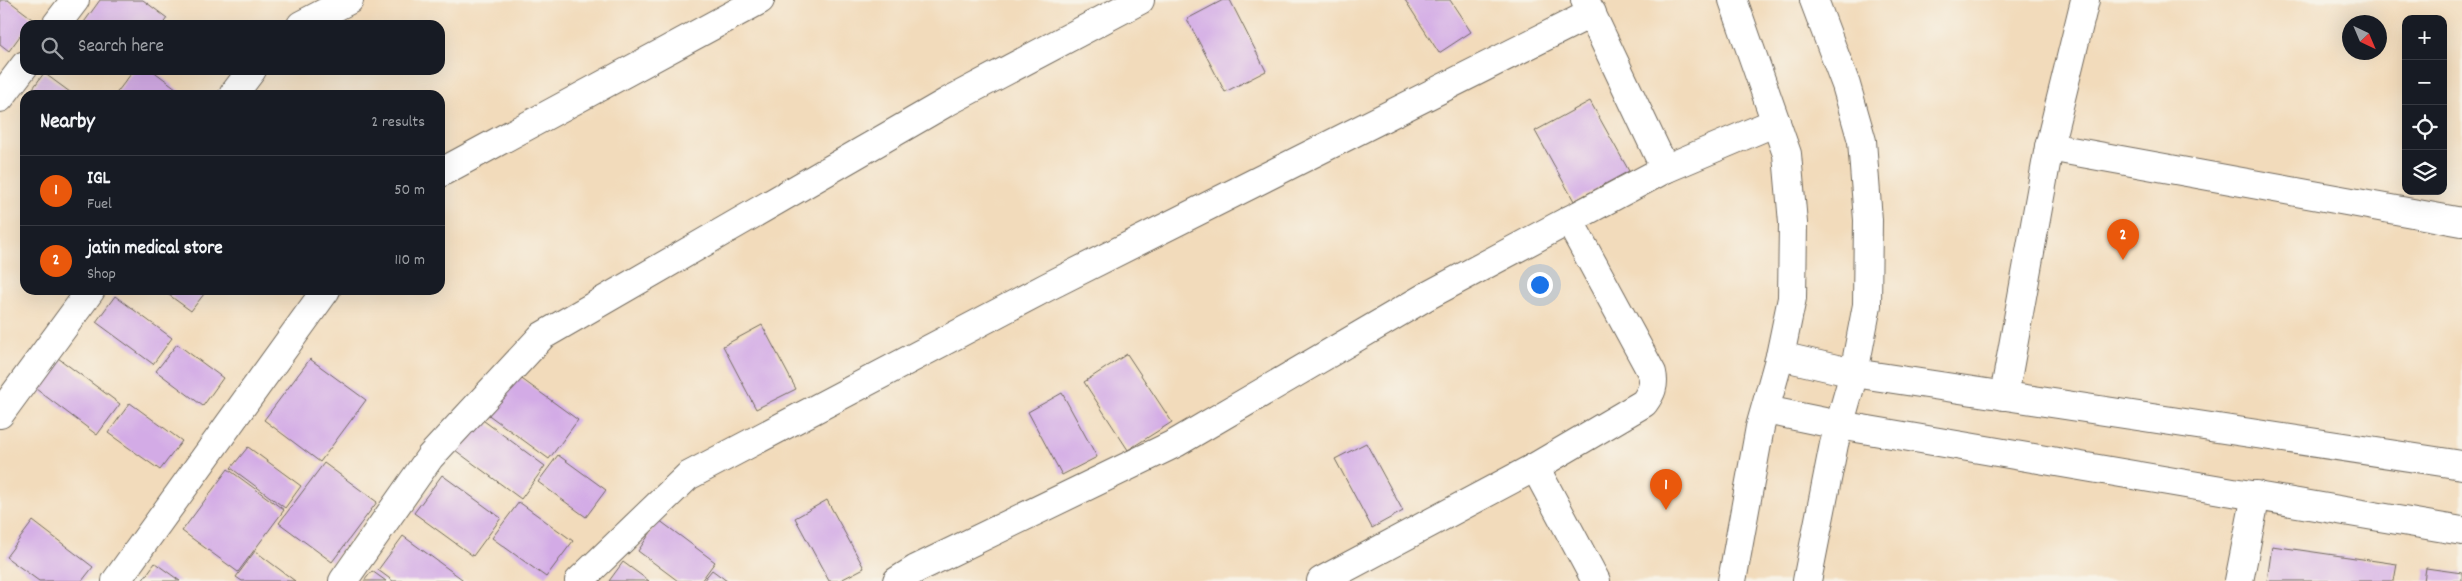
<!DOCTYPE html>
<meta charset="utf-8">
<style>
:root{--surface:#171b24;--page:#20242c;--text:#f1f3f6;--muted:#9ea1a6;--line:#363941;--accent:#ea580c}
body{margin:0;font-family:Dekko,sans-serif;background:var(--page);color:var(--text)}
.controls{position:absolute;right:15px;top:15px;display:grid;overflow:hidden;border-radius:10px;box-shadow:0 5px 20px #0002}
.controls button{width:45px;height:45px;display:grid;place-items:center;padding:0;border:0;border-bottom:1px solid var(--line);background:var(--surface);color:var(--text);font:25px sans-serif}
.compass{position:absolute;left:2342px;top:15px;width:45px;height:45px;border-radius:50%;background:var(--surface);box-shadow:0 5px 20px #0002;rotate:136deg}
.you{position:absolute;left:1539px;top:284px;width:18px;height:18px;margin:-12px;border:4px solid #fff;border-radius:50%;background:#1a73e8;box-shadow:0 0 0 8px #1a73e833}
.badge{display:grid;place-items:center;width:32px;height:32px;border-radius:50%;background:var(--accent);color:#fff;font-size:16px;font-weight:700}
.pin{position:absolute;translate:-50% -41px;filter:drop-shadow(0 1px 2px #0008)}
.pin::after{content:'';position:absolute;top:26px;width:18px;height:15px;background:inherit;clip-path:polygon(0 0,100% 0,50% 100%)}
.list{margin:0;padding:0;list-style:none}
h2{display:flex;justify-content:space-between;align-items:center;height:65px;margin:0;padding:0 20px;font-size:21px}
h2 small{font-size:16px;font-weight:400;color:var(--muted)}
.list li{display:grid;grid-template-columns:32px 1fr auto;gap:15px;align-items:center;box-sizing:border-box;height:70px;padding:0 20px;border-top:1px solid var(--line)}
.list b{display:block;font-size:19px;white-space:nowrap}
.list p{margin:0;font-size:16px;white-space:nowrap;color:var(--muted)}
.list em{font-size:16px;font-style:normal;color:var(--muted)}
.icon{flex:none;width:28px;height:28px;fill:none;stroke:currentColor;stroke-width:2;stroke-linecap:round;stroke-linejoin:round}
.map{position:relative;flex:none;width:2462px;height:581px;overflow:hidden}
.search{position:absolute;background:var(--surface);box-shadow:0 5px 20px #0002;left:20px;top:20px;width:425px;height:55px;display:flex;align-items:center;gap:12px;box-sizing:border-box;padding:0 18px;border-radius:15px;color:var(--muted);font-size:19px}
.panel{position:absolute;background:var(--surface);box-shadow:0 5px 20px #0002;left:20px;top:90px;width:425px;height:205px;border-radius:15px}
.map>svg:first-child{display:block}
.building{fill:#d3abe6}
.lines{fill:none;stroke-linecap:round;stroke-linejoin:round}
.minor-casing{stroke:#71695d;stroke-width:30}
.tertiary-casing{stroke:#71695d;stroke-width:30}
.minor{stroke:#fff;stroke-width:28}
.tertiary{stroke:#fff;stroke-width:28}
</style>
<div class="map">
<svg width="2462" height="581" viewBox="0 0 2462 581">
<rect width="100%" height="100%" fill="#f7f3e8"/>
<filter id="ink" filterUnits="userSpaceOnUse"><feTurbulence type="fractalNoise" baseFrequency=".02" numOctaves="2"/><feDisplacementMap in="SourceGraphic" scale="10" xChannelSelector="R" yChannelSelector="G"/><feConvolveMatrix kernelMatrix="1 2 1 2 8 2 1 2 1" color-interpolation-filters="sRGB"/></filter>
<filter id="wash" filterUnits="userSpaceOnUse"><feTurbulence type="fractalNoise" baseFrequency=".0096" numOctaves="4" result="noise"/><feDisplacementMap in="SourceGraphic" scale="20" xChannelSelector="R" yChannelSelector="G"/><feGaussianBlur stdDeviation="1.12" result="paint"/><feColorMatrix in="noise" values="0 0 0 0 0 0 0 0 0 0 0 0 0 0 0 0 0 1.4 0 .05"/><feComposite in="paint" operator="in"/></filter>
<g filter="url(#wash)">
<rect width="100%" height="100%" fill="#f2dbbb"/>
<g id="blocks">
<!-- building -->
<g class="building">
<polygon points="0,0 8,0 33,19 28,25 25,25 25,29 9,51 0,44"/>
<polygon points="100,0 143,0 167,18 162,25 82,25"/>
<polygon points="1223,0 1230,0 1266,71 1225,92 1187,19"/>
<polygon points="1405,0 1450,0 1471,32 1439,53"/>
<polygon points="134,70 152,70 185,95 115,95"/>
<polygon points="44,73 74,95 28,95"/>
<polygon points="1590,101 1629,171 1574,201 1535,131"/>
<polygon points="162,290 207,290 191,311"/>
<polygon points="115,296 172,338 153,364 96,322"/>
<polygon points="762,325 796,389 756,409 723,346"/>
<polygon points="177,344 223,378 203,406 156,371"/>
<polygon points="1127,354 1172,422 1128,450 1084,382"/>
<polygon points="58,358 120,404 97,435 36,389"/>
<polygon points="310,359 366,400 320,462 264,420"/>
<polygon points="515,374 578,420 549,459 486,413"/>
<polygon points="1062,393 1097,457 1062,475 1028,412"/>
<polygon points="130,403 182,441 160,470 108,433"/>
<polygon points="480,418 545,466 521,499 455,450"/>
<polygon points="1366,443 1403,511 1372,528 1335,459"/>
<polygon points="248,447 301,486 285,508 231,468"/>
<polygon points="558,455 606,490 586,517 538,482"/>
<polygon points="324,463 377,502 332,562 279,523"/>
<polygon points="228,469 284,510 238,572 182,531"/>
<polygon points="442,475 501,518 473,556 414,513"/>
<polygon points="827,500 864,568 839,581 829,581 795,518"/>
<polygon points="519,502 573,541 546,577 492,538"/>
<polygon points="659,520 715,562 701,581 678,581 638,551"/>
<polygon points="33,521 93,567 82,581 39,581 6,557"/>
<polygon points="403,536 462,579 461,581 393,581 378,570"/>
<polygon points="2272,546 2397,564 2394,581 2267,581"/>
<polygon points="255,551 295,581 242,581 236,577"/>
<polygon points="623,562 649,581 609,581"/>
<polygon points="155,563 180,581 142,581"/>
<polygon points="2426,568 2462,573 2462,581 2424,581"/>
<polygon points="712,570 727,581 703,581"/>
<polygon points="372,571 386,581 364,581"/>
</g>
</g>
</g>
<g filter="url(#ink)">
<use href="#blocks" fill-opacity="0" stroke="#71695d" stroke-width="1"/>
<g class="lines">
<!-- minor casing -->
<g class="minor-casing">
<g id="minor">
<polyline points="56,25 75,0"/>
<polyline points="301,25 349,0"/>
<polyline points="233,95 252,70"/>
<polyline points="0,98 25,65"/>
<polyline points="2049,147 2462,222"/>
<polyline points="1665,169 1776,122"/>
<polyline points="440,173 760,0"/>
<polyline points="1780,356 1854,373 2462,465"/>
<polyline points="2004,396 2049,147 2085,0"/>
<polyline points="1766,410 1839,425 2462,531"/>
<polyline points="0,414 91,290"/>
<polyline points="1535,467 1596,581"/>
<polyline points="116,581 326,290"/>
<polyline points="343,581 430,457 542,336 947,102 1140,0"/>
<polyline points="579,581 688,476 1047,287 1592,13"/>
<polyline points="897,581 916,569 1176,443 1427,296 1665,169 1585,0"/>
<path d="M 1321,581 L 1535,467 L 1644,403 C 1651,393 1655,386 1652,373 L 1569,220"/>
<polyline points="2239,581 2256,495"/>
</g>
</g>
<!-- tertiary casing -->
<g class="tertiary-casing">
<g id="tertiary">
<polyline points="1732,581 1760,427 1780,356 1792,298 1793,223 1787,154 1733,0"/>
<polyline points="1807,581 1834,444 1854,373 1867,305 1868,220 1862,141 1846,85 1814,0"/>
</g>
</g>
<!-- minor -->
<use href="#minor" class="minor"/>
<!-- tertiary -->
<use href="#tertiary" class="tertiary"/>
</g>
</g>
</svg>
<div class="controls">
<button>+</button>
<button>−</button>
<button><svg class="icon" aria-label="locate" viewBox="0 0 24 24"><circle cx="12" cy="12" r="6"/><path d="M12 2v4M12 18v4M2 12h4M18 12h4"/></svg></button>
<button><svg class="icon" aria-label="layers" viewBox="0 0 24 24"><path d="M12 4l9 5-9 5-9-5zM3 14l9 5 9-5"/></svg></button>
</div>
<svg class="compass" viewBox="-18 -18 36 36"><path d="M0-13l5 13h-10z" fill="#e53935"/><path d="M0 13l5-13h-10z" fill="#9ea1a6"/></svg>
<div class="you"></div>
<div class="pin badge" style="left:1666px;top:510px">1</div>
<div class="pin badge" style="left:2123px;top:260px">2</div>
<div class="search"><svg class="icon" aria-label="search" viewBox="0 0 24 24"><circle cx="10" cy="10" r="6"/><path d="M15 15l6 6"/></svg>Search here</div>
<section class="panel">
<h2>Nearby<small>2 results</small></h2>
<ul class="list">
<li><span class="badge">1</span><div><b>IGL</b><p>Fuel</p></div><em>50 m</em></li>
<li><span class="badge">2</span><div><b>jatin medical store</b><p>Shop</p></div><em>110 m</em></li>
</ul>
</section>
</div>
